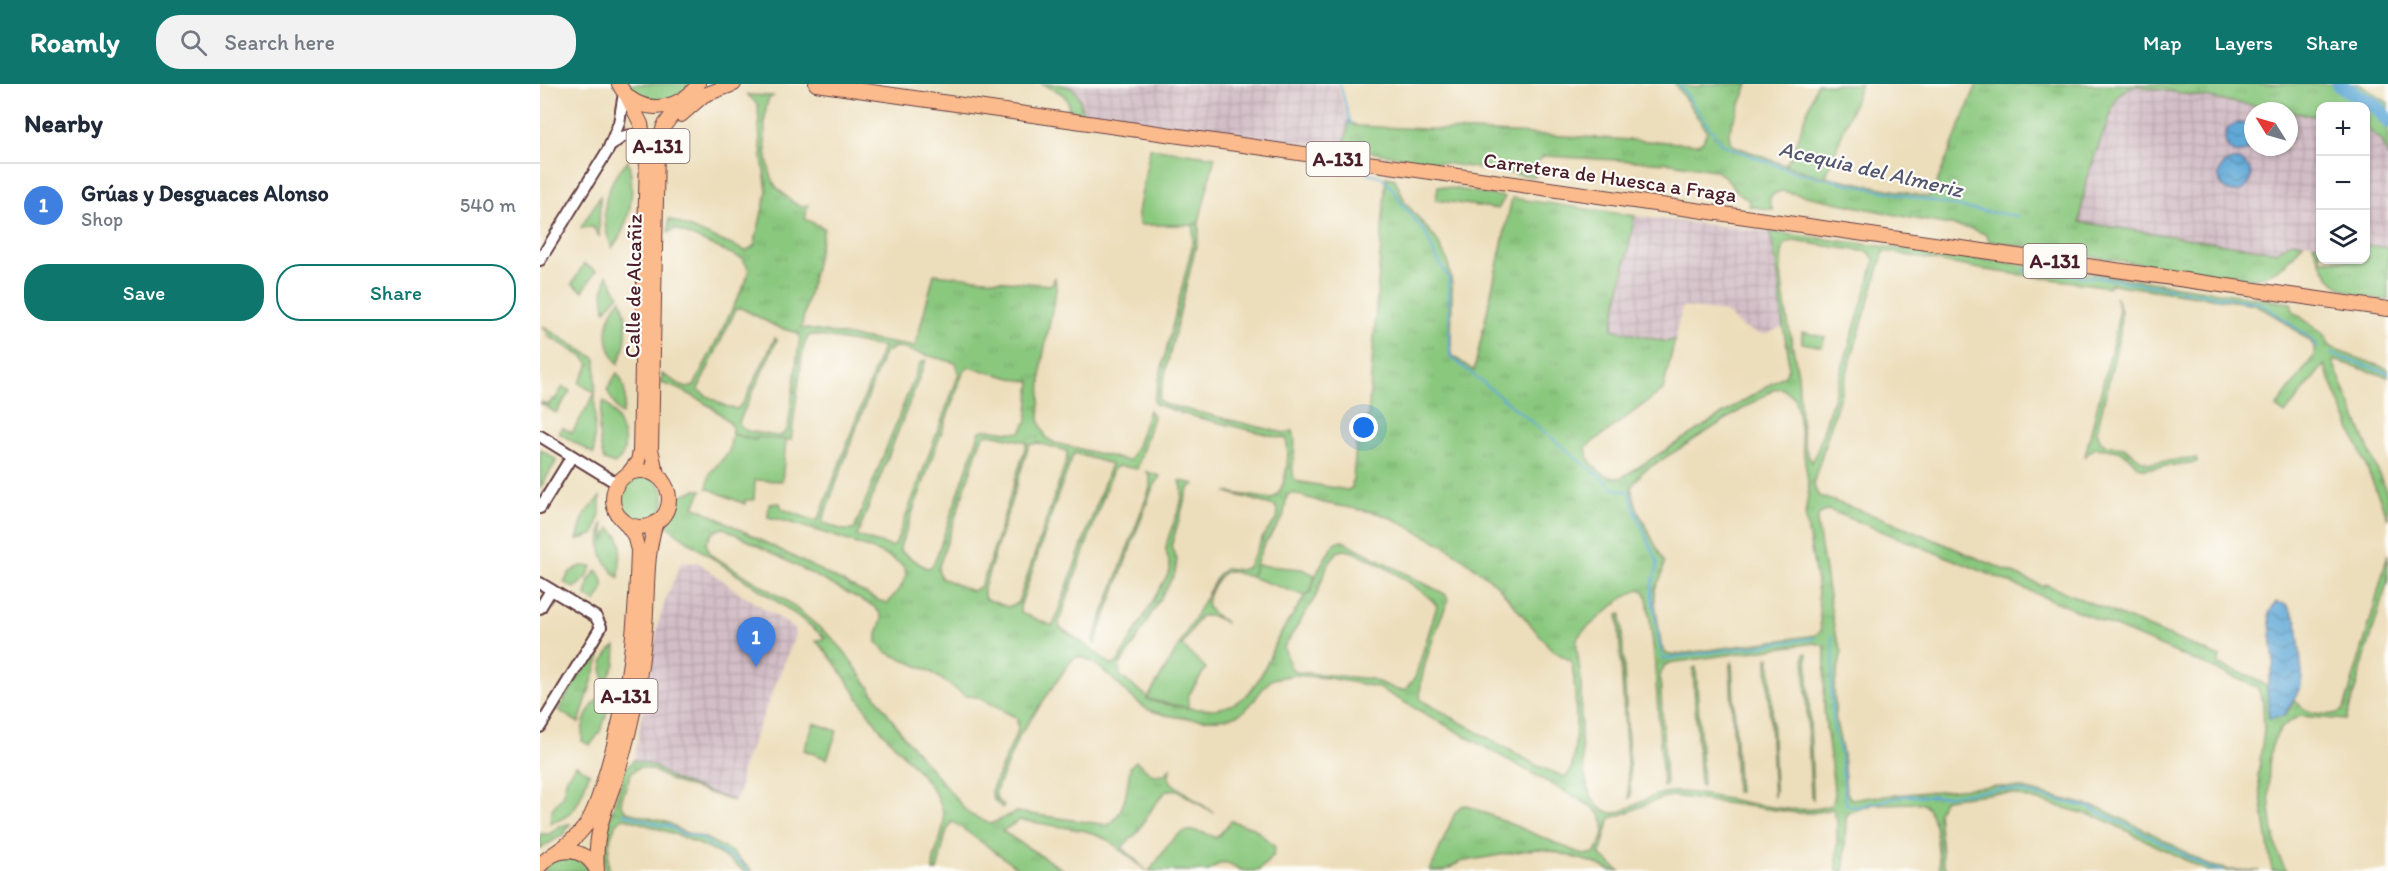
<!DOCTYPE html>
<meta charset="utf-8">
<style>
:root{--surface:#fff;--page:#f2f2f3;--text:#1f2937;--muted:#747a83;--line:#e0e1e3;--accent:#0f766e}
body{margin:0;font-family:Itim,sans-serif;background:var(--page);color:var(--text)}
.controls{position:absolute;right:18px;top:18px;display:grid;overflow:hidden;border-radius:12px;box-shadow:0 2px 4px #0004}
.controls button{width:54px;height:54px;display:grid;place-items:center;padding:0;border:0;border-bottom:2px solid var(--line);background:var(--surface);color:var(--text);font:30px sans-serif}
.compass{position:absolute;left:1704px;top:18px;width:54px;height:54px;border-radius:50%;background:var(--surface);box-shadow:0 2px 4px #0004;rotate:307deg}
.you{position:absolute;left:824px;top:344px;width:21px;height:21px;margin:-15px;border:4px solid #fff;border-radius:50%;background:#1a73e8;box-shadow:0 0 0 9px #1a73e833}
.badge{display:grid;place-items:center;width:39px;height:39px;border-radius:50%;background:var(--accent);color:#fff;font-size:20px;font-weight:700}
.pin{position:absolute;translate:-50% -50px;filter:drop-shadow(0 2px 3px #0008)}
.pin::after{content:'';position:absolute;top:32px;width:21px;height:18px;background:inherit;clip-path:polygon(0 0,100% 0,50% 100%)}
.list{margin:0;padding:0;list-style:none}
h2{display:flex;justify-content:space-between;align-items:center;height:78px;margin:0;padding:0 24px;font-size:26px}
h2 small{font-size:20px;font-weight:400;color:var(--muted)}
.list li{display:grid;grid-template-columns:39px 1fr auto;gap:18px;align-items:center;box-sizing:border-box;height:84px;padding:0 24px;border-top:2px solid var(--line)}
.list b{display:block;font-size:22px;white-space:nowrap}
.list p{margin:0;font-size:20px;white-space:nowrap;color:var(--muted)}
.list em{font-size:20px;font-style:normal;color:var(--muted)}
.actions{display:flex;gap:12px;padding:18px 24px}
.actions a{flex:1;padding:14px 0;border:2px solid var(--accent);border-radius:24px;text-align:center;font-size:21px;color:var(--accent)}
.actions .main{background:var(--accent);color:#fff}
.icon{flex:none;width:33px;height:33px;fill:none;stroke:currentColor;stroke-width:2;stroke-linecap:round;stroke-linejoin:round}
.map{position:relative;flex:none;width:1848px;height:787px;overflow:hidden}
header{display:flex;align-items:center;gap:36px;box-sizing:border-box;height:84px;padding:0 30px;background:var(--accent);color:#fff}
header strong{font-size:28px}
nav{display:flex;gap:33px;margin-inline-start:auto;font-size:21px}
.search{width:420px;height:54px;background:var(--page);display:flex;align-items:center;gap:15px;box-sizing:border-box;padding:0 21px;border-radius:24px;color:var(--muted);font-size:22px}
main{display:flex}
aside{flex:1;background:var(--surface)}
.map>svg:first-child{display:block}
.industrial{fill:url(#industrial-grid)}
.grass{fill:url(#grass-tufts);stroke:#6a7454;stroke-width:1.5;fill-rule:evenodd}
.garden{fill:#8ac87e;stroke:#6a7454;stroke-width:1.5}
.water{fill:url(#water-waves);stroke:#556481;stroke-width:1.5}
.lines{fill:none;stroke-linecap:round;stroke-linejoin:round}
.stream{stroke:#60a9d7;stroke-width:2}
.river{stroke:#60a9d7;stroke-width:15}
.minor-casing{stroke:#623c41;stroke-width:14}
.major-casing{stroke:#623c41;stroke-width:16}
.minor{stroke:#fff;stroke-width:10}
.major{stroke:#fbbb8d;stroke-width:14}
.labels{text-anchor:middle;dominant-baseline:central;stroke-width:4.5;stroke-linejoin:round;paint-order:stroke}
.shield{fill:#fdfcf7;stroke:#806168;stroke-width:1.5}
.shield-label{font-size:20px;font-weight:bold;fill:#4a1f2b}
.street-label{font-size:21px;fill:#4a1f2b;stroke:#fdfcf7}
.water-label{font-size:22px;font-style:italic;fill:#535670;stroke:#fdfcf7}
</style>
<header>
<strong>Roamly</strong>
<div class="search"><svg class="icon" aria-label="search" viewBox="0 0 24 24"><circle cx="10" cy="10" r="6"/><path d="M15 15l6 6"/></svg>Search here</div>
<nav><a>Map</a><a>Layers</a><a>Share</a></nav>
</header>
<main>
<aside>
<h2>Nearby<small></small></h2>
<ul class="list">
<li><span class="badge" style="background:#3f7fe0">1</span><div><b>Grúas y Desguaces Alonso</b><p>Shop</p></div><em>540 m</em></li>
</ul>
<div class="actions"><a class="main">Save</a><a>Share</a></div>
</aside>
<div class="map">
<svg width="1848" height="787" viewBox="0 0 1848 787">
<defs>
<pattern id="industrial-grid" width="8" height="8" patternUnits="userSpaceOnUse" patternTransform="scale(1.5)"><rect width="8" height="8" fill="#d2bdc6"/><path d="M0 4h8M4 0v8" fill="none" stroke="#b6a2aa"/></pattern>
<pattern id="grass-tufts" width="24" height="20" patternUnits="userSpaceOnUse" patternTransform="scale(1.5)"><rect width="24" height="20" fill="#8ac87e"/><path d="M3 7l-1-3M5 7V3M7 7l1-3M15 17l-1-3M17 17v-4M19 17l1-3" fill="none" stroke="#79ab6d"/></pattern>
<pattern id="water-waves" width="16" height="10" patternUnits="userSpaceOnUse" patternTransform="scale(1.5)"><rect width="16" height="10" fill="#60a9d7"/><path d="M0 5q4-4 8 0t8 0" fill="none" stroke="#5189af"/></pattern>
</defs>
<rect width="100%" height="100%" fill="#fdfcf7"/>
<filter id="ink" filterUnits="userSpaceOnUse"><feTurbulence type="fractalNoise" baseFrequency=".0167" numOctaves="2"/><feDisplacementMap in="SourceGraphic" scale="12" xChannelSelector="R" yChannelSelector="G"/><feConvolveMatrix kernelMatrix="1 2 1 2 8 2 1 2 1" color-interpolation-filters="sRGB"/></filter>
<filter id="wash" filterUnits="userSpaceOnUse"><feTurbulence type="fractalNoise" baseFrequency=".008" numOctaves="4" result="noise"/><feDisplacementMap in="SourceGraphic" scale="24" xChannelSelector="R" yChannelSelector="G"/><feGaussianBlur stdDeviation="1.35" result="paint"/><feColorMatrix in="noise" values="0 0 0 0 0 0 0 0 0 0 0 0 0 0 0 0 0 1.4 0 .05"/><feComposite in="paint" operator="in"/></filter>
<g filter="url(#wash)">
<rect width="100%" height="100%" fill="#eddebb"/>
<!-- industrial -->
<g class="industrial">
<polygon points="524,0 797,0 808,37 807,50 802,64 542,30 542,18 530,3"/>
<polygon points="1599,2 1747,27 1713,27 1713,63 1749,63 1749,27 1780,33 1780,160 1752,157 1737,168 1539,138 1546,96 1577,13 1589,3"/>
<polygon points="1826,43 1841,57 1848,73 1848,164 1826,161"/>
<polygon points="1095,132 1230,148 1238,190 1243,242 1227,250 1219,250 1202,243 1185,228 1142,223 1135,255 1127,258 1072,246"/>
<polygon points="158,478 198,508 254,544 255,552 202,684 200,706 194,717 133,695 114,682 94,676 118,540 125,517 141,479"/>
</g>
<!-- grass -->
<g class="grass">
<path d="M 501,0 C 527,0 541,0 542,30 L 528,27 C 531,9 515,6 501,0 Z"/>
<path d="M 1135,0 C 1146,0 1154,6 1164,0 L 1208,0 L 1189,48 L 1190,57 L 1195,62 L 1260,87 L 1387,113 L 1393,108 L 1437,0 L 1819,0 L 1848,19 L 1848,73 L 1841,57 L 1826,43 L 1826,22 L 1780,22 L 1780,33 L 1599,2 L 1589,3 L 1577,13 L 1546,96 L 1540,138 L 1737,168 L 1752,157 L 1763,159 C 1746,183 1733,194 1702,195 L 1449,157 L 1445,150 L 1432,145 L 1371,134 L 1242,107 C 1230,110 1226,115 1233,126 L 1209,122 L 1209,117 L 1193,104 L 1186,93 L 1174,86 L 1131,79 L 1003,72 L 998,78 L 996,93 L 802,64 L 807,50 L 808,37 L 817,42 L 975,49 L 1158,60 L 1163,57 L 1167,47 Z"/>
<path d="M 208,11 L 234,12 L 229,14 C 221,33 225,82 235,101 C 238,106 244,110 248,114 C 255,120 259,124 268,121 L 265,135 L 284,144 L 261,244 L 375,263 L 394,190 L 509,201 L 513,199 L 515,192 L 516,205 L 502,278 L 499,336 L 506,354 L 515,359 L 589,377 L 597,362 L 609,326 L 613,332 L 597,385 L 579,382 L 573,385 L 519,538 L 520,544 L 542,558 L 572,581 L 577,579 L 630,487 C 631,478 626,472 626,464 C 628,443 649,417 640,397 L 655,400 L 648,405 L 631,463 L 637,475 L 635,489 L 592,563 L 579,582 L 580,592 L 608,613 L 607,615 C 618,620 631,621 643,623 C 697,634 717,609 734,562 C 738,551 758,524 765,512 L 771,507 C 776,487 784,474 797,457 L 803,457 L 905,510 L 909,516 C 899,535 876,597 881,616 L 996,681 L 1025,693 C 1041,684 1036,595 1031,577 L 1012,566 L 956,500 L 907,463 L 854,435 L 837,429 L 784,419 L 753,409 L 747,411 L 743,434 L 723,462 L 711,493 L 690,487 L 685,488 C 677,494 665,512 668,523 C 671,530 681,535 687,539 L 672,532 L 660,532 L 642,562 L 640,560 L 678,491 L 686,484 L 700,486 L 708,483 L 724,451 L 737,435 L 738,428 L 735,422 L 686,408 L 731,415 C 747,409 750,369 746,355 L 644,330 L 615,320 L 614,316 L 653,159 L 653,141 L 659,138 L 659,149 L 619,315 L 624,320 L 744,349 L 753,347 C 759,365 748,381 755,397 L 807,406 L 812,404 L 819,334 L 828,334 L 846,93 L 855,95 L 865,118 L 896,155 L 908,178 L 912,201 L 911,268 L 912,271 L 934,287 L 972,114 L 1095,132 L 1072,245 L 1127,258 L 1135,255 L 1123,306 L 1046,363 C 1047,380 1063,395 1081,394 L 1245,291 L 1248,285 L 1248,268 L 1243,242 L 1238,190 L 1230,148 L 1570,192 L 1751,219 L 1753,227 L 1783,250 L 1790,262 L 1798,267 L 1848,285 L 1848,293 L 1794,276 L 1793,278 L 1848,412 L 1848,435 L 1784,281 L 1745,330 L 1736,323 L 1774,272 L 1774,262 L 1770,257 L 1740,235 L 1715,220 L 1570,200 L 1569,203 L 1446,186 L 1344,167 L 1274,397 L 1275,405 L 1279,412 L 1350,437 L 1503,502 L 1505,500 L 1680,573 L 1678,581 L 1713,593 L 1727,603 L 1729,634 L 1744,632 L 1755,616 C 1758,619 1762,624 1766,626 C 1776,631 1797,633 1804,625 L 1828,545 L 1848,470 L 1848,496 L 1806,636 L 1761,632 C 1749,636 1739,645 1734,656 C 1723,679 1730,769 1747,787 L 1732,787 L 1718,692 L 1724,647 L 1723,617 L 1717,603 L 1464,496 L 1289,426 L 1279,430 L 1277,438 L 1295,549 L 1302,567 L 1294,604 L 1296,638 L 1303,670 L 1306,707 L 1311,715 L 1453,702 L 1479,704 L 1562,725 L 1615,751 L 1668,781 L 1689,786 L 1720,787 L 1667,787 L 1561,734 L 1472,710 L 1457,709 L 1412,714 L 1403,716 L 1398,728 L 1403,780 L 1409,787 L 1400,787 C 1397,769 1399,726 1381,719 L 1334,720 L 1309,728 L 1306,734 L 1304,787 L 1297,787 L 1297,737 L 1293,725 L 1272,729 L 1257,729 L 1132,712 C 1109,715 1092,730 1070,734 L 1060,771 L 1079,787 L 1071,787 L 1054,779 L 1008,766 L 995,765 L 920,778 L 904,787 L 890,787 L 915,729 L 921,722 L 926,721 L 1044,771 L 1055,769 C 1066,752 1070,734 1051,722 L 837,603 L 789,594 L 754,591 L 733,595 C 718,605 713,626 694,632 C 673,639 627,634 607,625 C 590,616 555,571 538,573 C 534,573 531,577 528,581 L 479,652 L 456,706 L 456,714 L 464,722 L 462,724 L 454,716 L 451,707 L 478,646 L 477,634 L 437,613 L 426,612 L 389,587 L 346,568 L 337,558 L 337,550 L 342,535 L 340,529 L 333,522 L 184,444 C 173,446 171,451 166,460 L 171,471 L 247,517 L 291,553 L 304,567 L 365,654 L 429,730 L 451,740 L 476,728 L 568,741 C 585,732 588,700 590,683 L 596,677 L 613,691 L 625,690 L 630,684 L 629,695 L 633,700 L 674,729 L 637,706 L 627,706 L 613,723 L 597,749 L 582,763 L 607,787 L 568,756 L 546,747 L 480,736 L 462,747 L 525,787 L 482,787 L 412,737 L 406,749 L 397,787 L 393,787 C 392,767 407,749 403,729 C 396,696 354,666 335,638 C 315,611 299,580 276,557 L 285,554 C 235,511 176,481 125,440 L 133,429 L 137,413 L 155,406 L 162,406 L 154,422 L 340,517 L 348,519 L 362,501 L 366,491 C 365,487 366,485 363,482 C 348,466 253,439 228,433 L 229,420 L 240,419 L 242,425 L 276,437 L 280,432 L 343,263 L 274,251 L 268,252 L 263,265 L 251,356 L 217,354 L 217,356 L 192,350 L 192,342 C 179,324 143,305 121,299 L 122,290 L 146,304 L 154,302 L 206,197 L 209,186 L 203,175 L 136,145 L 128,149 L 129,135 L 206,167 L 214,162 L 227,107 L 220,58 L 218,21 ZM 1253,157 L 1329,168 L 1335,176 L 1276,371 L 1272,378 C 1260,364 1260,312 1258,292 C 1255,266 1231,177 1246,159 ZM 201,224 L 237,243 L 257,249 L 260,253 L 248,345 L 243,350 L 238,352 L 207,347 L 200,342 L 199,338 L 237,256 L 235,254 L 205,316 L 197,325 L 185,322 L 160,308 L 158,305 L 196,225 ZM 356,263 L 416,279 L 419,290 L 356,459 L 353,463 L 317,452 L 386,276 L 380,279 L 314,446 L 302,446 L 282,438 L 344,269 ZM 429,283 L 479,296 L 491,297 L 487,336 L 481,348 C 467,351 453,342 440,347 L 395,477 L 391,483 L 386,484 L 360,467 L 360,463 L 424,286 ZM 1241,304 L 1254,313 L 1257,324 L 1269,405 L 1265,430 L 1277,499 L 1281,547 L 1276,551 L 1132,571 L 1126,570 L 1121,560 L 1115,518 L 1115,505 L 1122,491 L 1124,478 L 1098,427 L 1091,404 L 1102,388 L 1233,306 ZM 450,350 L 487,358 L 446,489 L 440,503 L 432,507 L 401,494 L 398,485 L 441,356 L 445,351 ZM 497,359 L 527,367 L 527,375 L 478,519 L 468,523 L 446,515 L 444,513 L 444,504 L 489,361 ZM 534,369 L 571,380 L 513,542 L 481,529 L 480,523 L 519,408 ZM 804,466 C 822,467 886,506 897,522 L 875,594 L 865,606 L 857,606 L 831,595 L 757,588 L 751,584 L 744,563 L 776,512 L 787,482 L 797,468 ZM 1099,505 L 1104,507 L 1107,513 L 1114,569 L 1123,702 L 1125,703 L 1126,700 L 1120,592 L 1124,582 L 1129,579 L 1274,559 L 1283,561 L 1285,566 L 1284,626 L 1295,712 L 1291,721 C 1248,737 1177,706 1131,708 C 1109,709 1094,725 1075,729 C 1032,730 1042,624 1041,596 C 1040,583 1036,569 1037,555 L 1041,549 L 1080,516 Z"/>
<path d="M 1773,160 L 1780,160 L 1780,176 L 1826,176 L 1826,161 L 1848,164 L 1848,216 C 1804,211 1787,203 1773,160 Z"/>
<path d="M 1575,212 L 1581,227 L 1580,249 L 1557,347 L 1560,356 L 1566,361 L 1584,363 L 1603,377 L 1609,379 L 1656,374 L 1657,378 L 1605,385 C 1595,383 1593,375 1585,370 C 1576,365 1565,365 1555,364 L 1545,372 L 1576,247 L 1579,224 Z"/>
<polygon points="1262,248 1285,253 1282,263 1262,259"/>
<polygon points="0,365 17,376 0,404"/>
<polygon points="607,388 620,392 611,408 555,560 553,557 610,404 610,392"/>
<polygon points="1081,530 1091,713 1089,714 1078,531"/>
<polygon points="64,551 66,552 39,639 18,626"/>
<polygon points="1267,569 1273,708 1273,715 1271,712 1264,570"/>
<polygon points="1230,573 1235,705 1234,714 1227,581 1227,574"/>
<polygon points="1192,578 1198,698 1199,708 1196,708 1190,580"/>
<polygon points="1156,583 1163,702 1160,701 1153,585"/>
<path d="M 94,676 L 114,682 L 133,695 L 194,717 L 131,697 L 113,686 L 100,683 L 91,689 L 82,714 L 81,720 L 87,728 L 129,739 L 141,747 L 165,754 L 192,768 L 212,787 L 204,787 C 176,762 121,745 85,734 L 81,735 C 68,747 67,770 69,787 L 65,787 L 62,773 L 64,755 L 85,685 Z"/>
</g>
<!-- garden -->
<g class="garden">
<path d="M 85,0 L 151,0 C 145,5 139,11 132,15 C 116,23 95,12 85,0 Z"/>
<polygon points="1277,0 1321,0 1286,92 1282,93 1245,81 1251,73"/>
<polygon points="610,64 675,73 659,138 653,141 599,141 598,129"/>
<path d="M 88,77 C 96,105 91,140 72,164 C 58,133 64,100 88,77 Z"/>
<polygon points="898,102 965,113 958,125 896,116"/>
<polygon points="60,112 59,152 53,143 41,144"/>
<polygon points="44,180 56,187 43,207 32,200"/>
<polygon points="67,191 79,211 65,226 63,209"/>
<path d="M 81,215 C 89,237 88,259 78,280 C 62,260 64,234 81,215 Z"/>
<polygon points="2,242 56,275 54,370 19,349 22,343 32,349 55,309 39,299 50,280 45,276 45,274 8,252 7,247"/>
<path d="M 77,289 C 86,299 87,318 82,330 L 78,327 L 67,306 Z"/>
<polygon points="23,303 30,307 16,329 0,319 2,318 9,321 12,315 15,316"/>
<path d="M 64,317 C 78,330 96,367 74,380 L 64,376 C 58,358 57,335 64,317 Z"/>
<polygon points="192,350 216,356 217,353 246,356 242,397 215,396 214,416 205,416 205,420 167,404 170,389 189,368"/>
<circle cx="101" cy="415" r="23"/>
<polygon points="60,413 60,429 55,450 37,456 44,431"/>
<path d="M 63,439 L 65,456 L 70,444 L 78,452 L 81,460 L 79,494 C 61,478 57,463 63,439 Z"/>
<polygon points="716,481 762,485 775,491 771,507 765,512 711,493"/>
<polygon points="41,482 52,483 46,495 34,504 24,498 30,488"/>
<path d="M 57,486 C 66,496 65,508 55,518 L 46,512 L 49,496 Z"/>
<polygon points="640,560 666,584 648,612 648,624 607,615"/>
<path d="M 76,562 L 75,580 L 65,599 C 59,583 63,571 76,562 Z"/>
<path d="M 64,609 C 72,627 62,648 50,661 L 42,657 C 41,637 50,621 64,609 Z"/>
<polygon points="274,639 297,647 287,675 264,666"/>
<path d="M 36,681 L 49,689 C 41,713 37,733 10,739 L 12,725 L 22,713 L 27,693 Z"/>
<path d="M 691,737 L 714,744 L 735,763 L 733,772 L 718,787 C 714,787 708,787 704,787 C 687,781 687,771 669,787 L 609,787 C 632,761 634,733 676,754 Z"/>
<polygon points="30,740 24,750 0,765 0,750 10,750 19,742"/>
<polygon points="33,772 52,787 3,787 12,776"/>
</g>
<!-- water -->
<g class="water">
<circle cx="1700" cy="54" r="15"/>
<circle cx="1695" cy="92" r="16"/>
<polygon points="1736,518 1747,521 1757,537 1762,590 1761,602 1744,632 1729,634 1727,603 1734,579 1729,529"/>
</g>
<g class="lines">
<!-- stream -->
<g class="stream">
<polyline points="800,0 811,41"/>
<polyline points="1139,0 1181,60 1254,88 1429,125 1477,132"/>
<polyline points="827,89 840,92 852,104 862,120 885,148 894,169 909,194 910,272 1075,405 1090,408 1095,427 1118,479 1112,502 1112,513 1122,575 1276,554"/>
<polyline points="1484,186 1570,195 1721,219 1766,251 1775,258 1777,264"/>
<polyline points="1791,270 1848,289"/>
<polyline points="1292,552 1294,570 1291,605 1294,648 1301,670 1306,720 1315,723 1365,712 1400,712 1461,705 1482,708 1550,724 1595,745 1669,784 1682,787"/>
<path d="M 82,729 L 121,741 C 131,740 135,747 143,750 C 151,751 159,752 166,757 C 168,759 170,762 173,763 C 187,771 198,774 208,787"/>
</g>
<!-- river -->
<polyline class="river" points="1798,0 1838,24 1848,37"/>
</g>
</g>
<g filter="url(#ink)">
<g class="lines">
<!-- minor casing -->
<g class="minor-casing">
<g id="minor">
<path d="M 72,61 C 83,50 91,49 105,54"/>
<polyline points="0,176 68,66 79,39 84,9"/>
<polyline points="0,352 78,400"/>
<polyline points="0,424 32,372"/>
<polyline points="0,499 56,533 61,543 0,643"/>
<polyline points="0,524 11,506"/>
</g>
</g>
<!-- major casing -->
<g class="major-casing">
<g id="major">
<path d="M 79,0 C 95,33 140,28 158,0"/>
<polyline points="276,0 1848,225"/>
<polyline points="87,12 101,40 107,70 100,367 98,377 88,390"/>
<polyline points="141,31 164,11 194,0"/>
<circle cx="101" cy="415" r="28"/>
<polyline points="122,396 115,384 111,365 117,66 124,42 145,14"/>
<path d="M 12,771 C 25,762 37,754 46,741 C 56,725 61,706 66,689 C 89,616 96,542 98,466 L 94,451 L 83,436"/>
<path d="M 0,782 C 16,762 43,762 56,785"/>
<path d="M 57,786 C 54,753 64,727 75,697 C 91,647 101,595 105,543 C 108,508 105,473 116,438"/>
</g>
</g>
<!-- minor -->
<use href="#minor" class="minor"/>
<!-- major -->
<use href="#major" class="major"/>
</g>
</g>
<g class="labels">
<!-- shield labels -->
<g class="shield">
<rect x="86.5" y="45" width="63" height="34" rx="4.5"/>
<rect x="766.5" y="58" width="63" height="34" rx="4.5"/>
<rect x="1483.5" y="160" width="63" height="34" rx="4.5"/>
<rect x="54.5" y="595" width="63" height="34" rx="4.5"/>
</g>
<g class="shield-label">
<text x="118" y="62">A-131</text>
<text x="798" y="75">A-131</text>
<text x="1515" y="177">A-131</text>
<text x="86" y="612">A-131</text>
</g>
<!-- street labels -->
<g class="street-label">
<text transform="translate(1070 93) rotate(8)">Carretera de Huesca a Fraga</text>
<text transform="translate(93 202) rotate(-89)">Calle de Alcañiz</text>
</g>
<!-- water labels -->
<g class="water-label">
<text transform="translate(1331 85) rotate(13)">Acequia del Almeriz</text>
</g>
</g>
</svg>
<div class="controls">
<button>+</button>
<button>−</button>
<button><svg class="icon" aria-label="layers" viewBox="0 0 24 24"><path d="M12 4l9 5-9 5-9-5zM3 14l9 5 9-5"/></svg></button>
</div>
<svg class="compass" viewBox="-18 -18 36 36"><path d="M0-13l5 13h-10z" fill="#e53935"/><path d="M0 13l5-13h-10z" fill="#747a83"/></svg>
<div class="you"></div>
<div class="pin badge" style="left:216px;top:583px;background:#3f7fe0">1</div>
</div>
</main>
